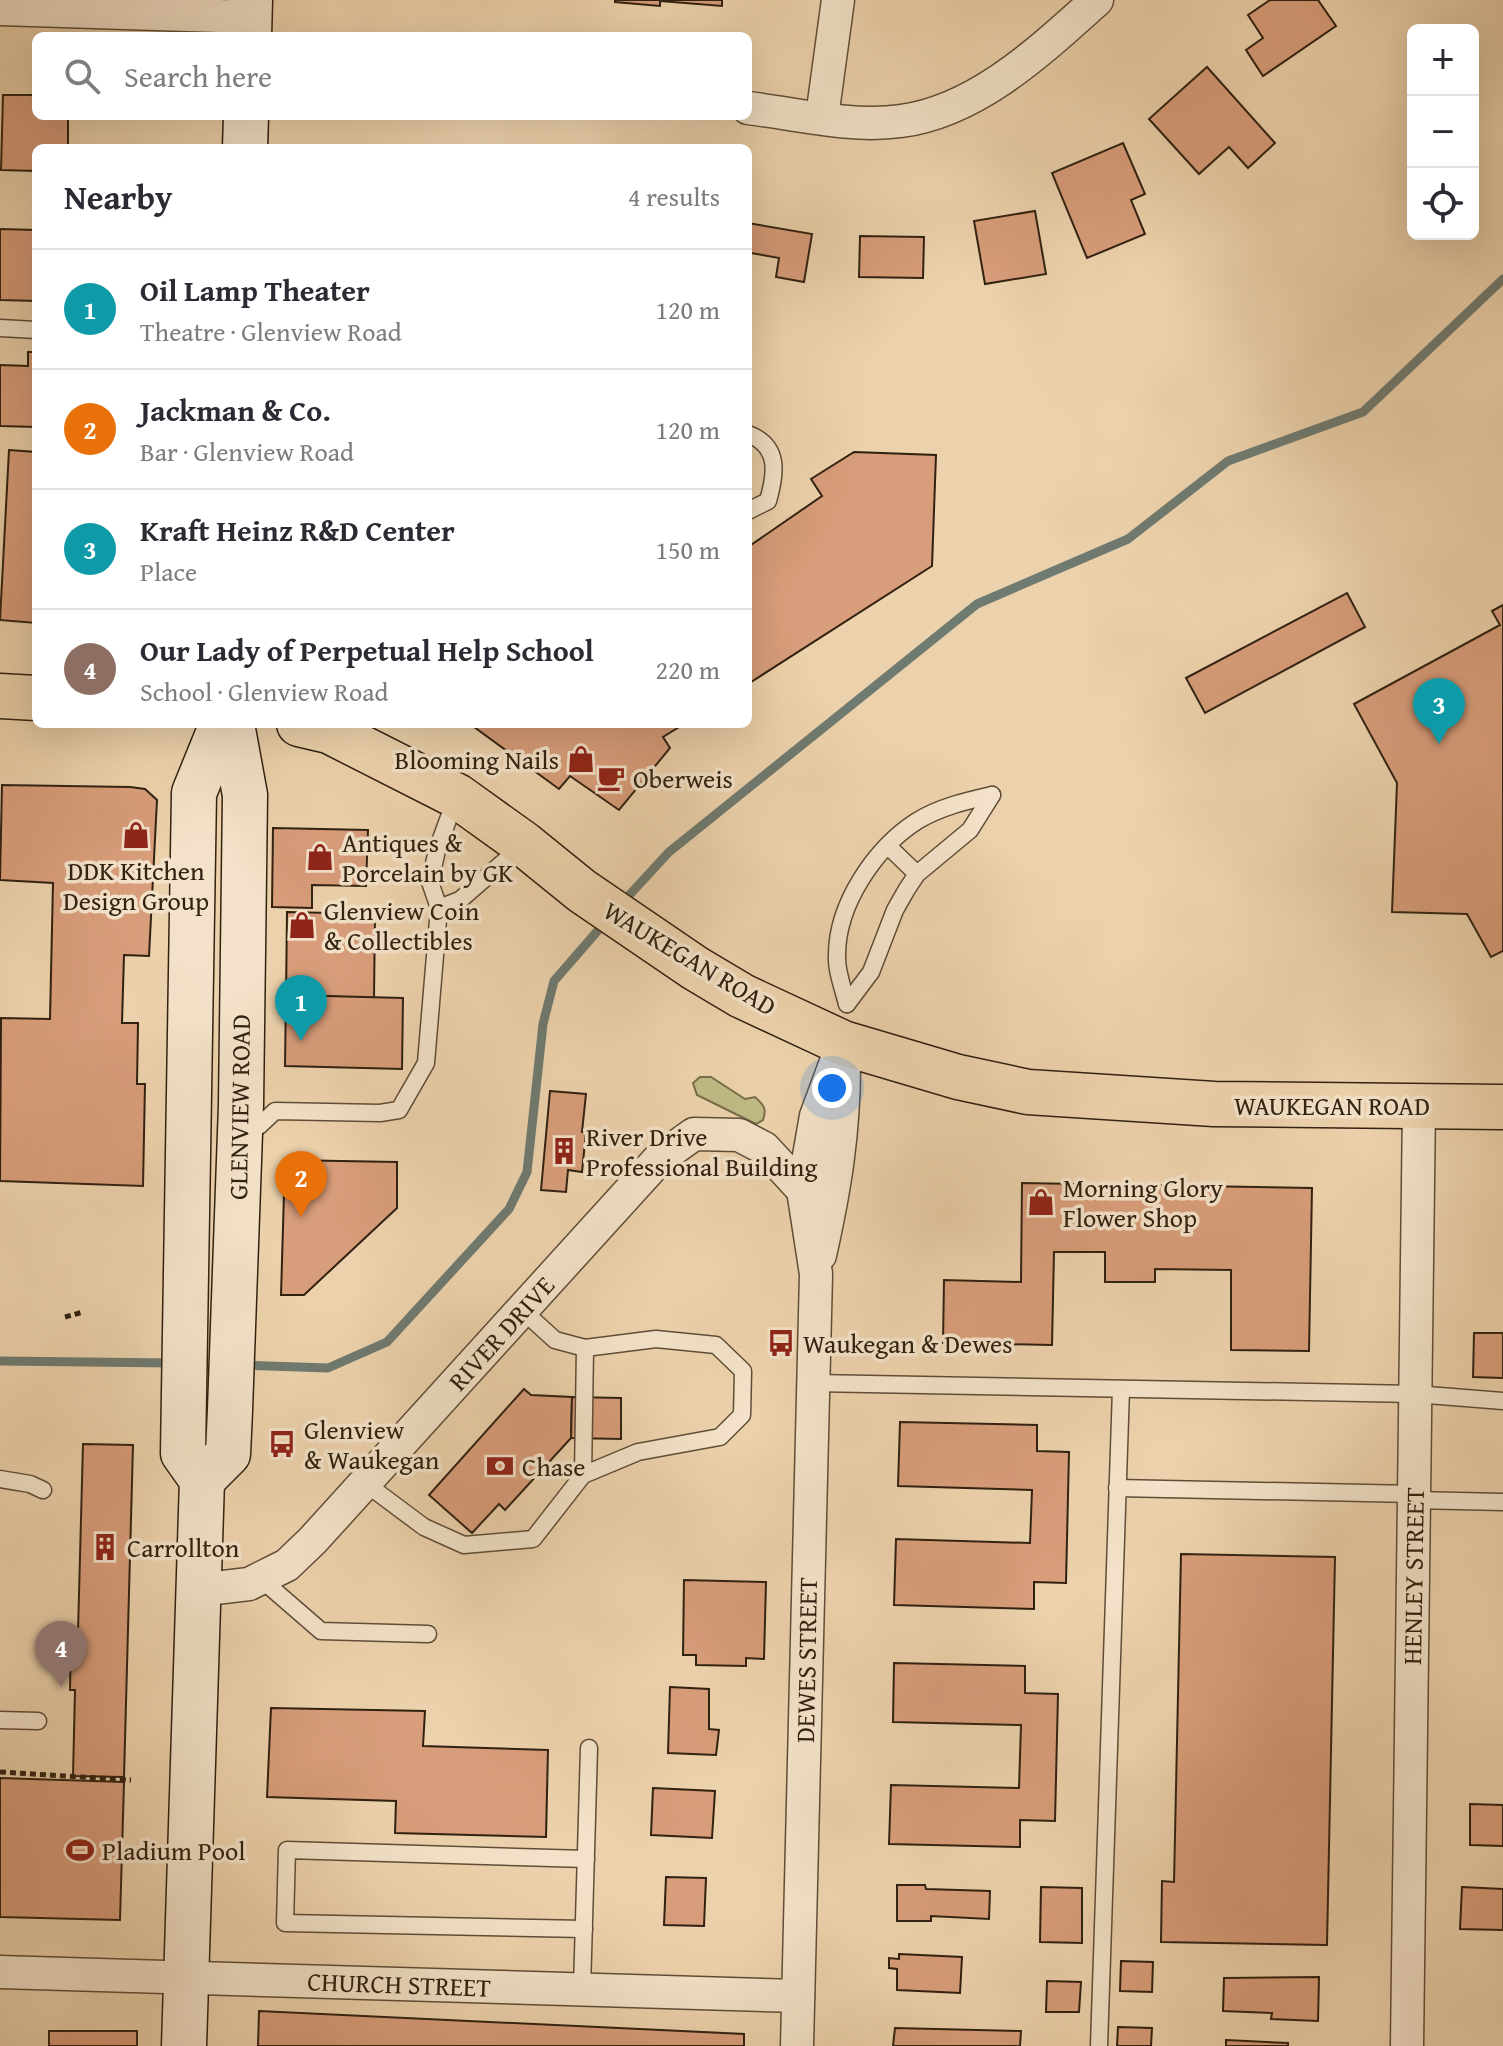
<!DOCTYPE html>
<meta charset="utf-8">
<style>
:root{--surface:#fff;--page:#f2f2f3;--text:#2b2b33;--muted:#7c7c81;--line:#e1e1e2;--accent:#8f2418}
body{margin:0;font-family:"Gentium Book Plus",serif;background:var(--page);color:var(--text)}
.controls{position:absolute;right:24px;top:24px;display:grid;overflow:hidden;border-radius:12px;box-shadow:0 8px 32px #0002}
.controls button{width:72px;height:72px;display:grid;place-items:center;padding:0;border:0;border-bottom:2px solid var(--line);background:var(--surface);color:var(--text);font:40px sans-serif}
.you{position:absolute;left:832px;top:1088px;width:28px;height:28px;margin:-20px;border:6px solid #fff;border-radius:50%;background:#1a73e8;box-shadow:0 0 0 12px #1a73e833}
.badge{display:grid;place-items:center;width:52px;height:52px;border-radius:50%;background:var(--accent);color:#fff;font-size:26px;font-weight:700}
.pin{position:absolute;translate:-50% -66px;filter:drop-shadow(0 2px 4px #0008)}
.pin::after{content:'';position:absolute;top:42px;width:28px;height:24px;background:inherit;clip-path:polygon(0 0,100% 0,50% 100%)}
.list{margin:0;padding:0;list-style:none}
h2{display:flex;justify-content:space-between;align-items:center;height:104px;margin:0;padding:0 32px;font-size:34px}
h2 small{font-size:26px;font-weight:400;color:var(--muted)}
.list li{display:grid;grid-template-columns:52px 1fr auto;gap:24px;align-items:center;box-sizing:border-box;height:120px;padding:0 32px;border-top:2px solid var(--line)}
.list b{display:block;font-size:30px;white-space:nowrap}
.list p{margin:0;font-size:26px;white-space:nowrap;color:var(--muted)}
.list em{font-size:26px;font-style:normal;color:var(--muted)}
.icon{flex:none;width:44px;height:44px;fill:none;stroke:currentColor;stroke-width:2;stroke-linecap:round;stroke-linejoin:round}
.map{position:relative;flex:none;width:1503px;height:2046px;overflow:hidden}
.search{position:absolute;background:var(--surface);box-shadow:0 8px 32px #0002;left:32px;top:32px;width:720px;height:88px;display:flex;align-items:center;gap:20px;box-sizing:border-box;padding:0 28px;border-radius:12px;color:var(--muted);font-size:30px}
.panel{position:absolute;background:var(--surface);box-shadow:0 8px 32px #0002;left:32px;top:144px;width:720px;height:584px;border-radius:12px}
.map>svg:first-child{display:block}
.green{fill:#bfba84;stroke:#786e4a;stroke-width:2}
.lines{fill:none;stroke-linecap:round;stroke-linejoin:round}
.stream{stroke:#6f7a70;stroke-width:9}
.building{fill:#d89d7a;stroke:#302110;stroke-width:2}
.lane-casing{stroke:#5f4d37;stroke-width:19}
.street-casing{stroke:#5f4d37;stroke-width:35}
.secondary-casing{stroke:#302110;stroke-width:47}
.primary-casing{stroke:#302110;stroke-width:47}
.path{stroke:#302110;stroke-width:5;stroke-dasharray:6 4;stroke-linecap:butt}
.lane{stroke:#f3e2c9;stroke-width:16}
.street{stroke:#f3e2c9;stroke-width:32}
.secondary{stroke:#f3e2c9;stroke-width:44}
.primary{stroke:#ecd2ac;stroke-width:44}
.labels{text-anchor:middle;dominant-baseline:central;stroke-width:7;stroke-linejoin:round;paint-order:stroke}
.poi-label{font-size:26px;fill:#302110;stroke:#f3e2c9;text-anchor:start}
.street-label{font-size:26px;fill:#302110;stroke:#f3e2c9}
</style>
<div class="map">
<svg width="1503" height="2046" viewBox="0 0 1503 2046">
<rect width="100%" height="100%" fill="#ecd2ac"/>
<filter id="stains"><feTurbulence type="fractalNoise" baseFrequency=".0025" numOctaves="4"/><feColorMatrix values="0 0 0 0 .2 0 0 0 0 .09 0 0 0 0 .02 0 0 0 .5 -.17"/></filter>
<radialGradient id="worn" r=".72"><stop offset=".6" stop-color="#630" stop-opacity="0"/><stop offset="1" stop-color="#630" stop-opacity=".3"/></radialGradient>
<!-- green -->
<path class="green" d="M 700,1077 L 711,1077 L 745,1099 L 755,1097 C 764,1105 767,1109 763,1120 L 756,1124 L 697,1095 L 693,1083 Z"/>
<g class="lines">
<!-- stream -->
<g class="stream">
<polyline points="622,903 669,852 977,604 1128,539 1228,461 1363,412 1503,279"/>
<polyline points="0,1361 173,1363"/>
<polyline points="243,1365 328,1368 387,1342 509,1209 527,1172 543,1024 554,981 607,920"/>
</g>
</g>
<!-- building -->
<g class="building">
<polygon points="615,0 722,0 722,6 660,1 660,6 615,2"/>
<polygon points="1270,0 1318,0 1336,26 1263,76 1246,50 1263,38 1248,15"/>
<polygon points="1207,67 1275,143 1248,168 1229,147 1199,174 1149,119"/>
<polygon points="3,95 36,95 36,116 68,116 68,145 46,145 46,148 36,148 36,171 1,170"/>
<polygon points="1123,143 1145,194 1131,200 1145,234 1087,258 1052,173"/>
<polygon points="1035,211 1046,274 985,284 974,221"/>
<polygon points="748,223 812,234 804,282 776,277 779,258 751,253 748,268"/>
<polygon points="0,229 36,230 36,301 0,300"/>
<polygon points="860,236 924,237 923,278 859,277"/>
<polygon points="28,352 36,352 36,427 0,426 0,365 28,366"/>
<polygon points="9,450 36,452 36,623 0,620"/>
<polygon points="854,452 936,455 932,566 748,684 748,547 822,496 811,479"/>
<polygon points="1347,593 1365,627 1205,713 1186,678"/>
<polygon points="1503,605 1503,951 1491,957 1467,914 1392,912 1397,783 1354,704 1500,625 1492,611"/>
<polygon points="470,724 684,724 663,737 670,748 619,810 570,776 559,789"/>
<polygon points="2,785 130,787 145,789 157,800 149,956 124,955 122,1023 138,1023 137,1084 145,1084 143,1186 0,1181 1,1018 50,1019 53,883 0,880"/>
<polygon points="273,828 368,830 366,886 312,885 312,908 272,907"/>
<polygon points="287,912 375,914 374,998 286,995"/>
<polygon points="286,995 403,998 402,1069 285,1066"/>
<polygon points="550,1091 586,1094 582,1132 586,1132 582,1172 568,1170 566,1192 541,1190"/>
<polygon points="285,1160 397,1162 397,1208 304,1295 281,1295"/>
<polygon points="1022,1183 1312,1188 1309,1351 1231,1350 1231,1270 1155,1269 1155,1282 1105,1282 1105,1252 1054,1252 1052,1345 943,1343 944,1280 1021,1282"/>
<polygon points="1474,1333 1503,1333 1503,1378 1473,1377"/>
<polygon points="524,1389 531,1395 572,1397 571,1438 505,1510 499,1504 472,1533 429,1495"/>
<polygon points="572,1397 621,1398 621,1439 571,1438"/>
<polygon points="900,1422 1037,1425 1037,1451 1069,1452 1066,1583 1034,1582 1034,1609 894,1605 896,1539 1030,1543 1032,1490 898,1486"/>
<polygon points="83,1444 133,1445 124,1777 73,1776 75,1690 70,1690 71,1631 78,1631"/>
<polygon points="1181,1554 1335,1557 1327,1945 1161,1942 1162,1881 1174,1882"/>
<polygon points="684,1580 766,1582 764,1659 746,1658 746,1666 696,1665 696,1655 683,1655"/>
<polygon points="894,1663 1025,1666 1025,1693 1058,1694 1055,1821 1020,1820 1020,1847 889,1844 891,1785 1019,1788 1021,1725 893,1722"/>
<polygon points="670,1687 709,1689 709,1729 719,1730 716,1755 668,1753"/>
<polygon points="271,1708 425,1711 423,1746 548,1750 546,1837 395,1833 396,1801 267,1797"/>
<polygon points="0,1778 124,1782 120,1920 0,1917"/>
<polygon points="653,1788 715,1791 712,1838 651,1835"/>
<polygon points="1470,1804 1503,1805 1503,1846 1470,1845"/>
<polygon points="666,1877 706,1878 704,1926 664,1925"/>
<polygon points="897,1885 925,1885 926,1889 990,1891 989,1919 931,1916 931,1921 897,1921"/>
<polygon points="1041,1887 1082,1888 1082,1943 1040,1942"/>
<polygon points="1462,1887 1503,1889 1503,1930 1460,1929"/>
<polygon points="899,1954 962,1957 960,1993 897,1990 897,1969 889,1968 889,1958 899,1959"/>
<polygon points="1121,1961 1153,1962 1152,1992 1120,1991"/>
<polygon points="1319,1977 1318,2021 1271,2019 1272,2013 1223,2011 1224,1978"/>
<polygon points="1047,1981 1081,1982 1079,2012 1046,2012"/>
<polygon points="259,2011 744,2034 744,2046 258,2046"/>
<polygon points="1118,2027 1152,2028 1151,2046 1117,2046"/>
<polygon points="895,2028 1021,2031 1020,2046 893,2046"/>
<rect x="49" y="2031" width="88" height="15"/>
<polygon points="1226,2040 1288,2043 1288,2046 1226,2046"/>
</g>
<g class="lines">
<!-- lane casing -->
<g class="lane-casing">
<g id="lane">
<polyline points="0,328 36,330"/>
<path d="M 748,434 C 780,446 776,473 768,501 L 748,511"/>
<polyline points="888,846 917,874"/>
<polyline points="439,908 460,900 523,845"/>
<path d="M 847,1004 C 843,988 836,970 837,955 C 837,904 875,848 917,821 C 940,807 966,801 992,795"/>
<polyline points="847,1004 871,972 895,910 907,889 917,874 970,830 992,795"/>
<polyline points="243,1125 259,1126 275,1111 380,1113 399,1110 426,1063 439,908 430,882 437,850 456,798"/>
<polyline points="813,1383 1415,1394 1503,1401"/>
<polyline points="583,1475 585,1348"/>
<polyline points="0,1479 30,1484 43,1490"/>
<polyline points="365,1483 424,1527 464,1545 533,1539 583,1475 638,1452 720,1437 742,1415 743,1371 716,1345 656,1339 585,1348 555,1340 522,1310"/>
<polyline points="1117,1488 1414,1494"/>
<polyline points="1414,1500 1503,1502"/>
<polyline points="261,1579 321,1631 428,1634"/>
<polyline points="0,1720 38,1721"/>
<polyline points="584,1929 285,1923 287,1850 586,1859"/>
<polyline points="582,1989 589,1748"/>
<polyline points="1099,2046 1121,1389"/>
</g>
</g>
<!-- street casing -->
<g class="street-casing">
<g id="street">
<polyline points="0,9 250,17"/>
<path d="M 748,108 C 797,114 851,128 901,121 C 978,111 1042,49 1097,0"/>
<polyline points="822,117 838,0"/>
<path d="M 820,1255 C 835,1188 844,1133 844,1064"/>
<polyline points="198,1590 249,1584 287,1565 313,1540 659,1159 694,1134 739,1135 764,1148 803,1190"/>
<polyline points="0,1972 798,1996"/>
<polyline points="797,2046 816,1274 803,1190 816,1116 843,1043"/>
<polyline points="1407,2046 1419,1105"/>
</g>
</g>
<!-- secondary casing -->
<g class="secondary-casing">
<g id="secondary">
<polyline points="249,36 250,0"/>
<polyline points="245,148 246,116"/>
<polyline points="202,1480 228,1454 230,1410 241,1105 245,795 232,724"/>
<polyline points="184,2046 202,1480 183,1453 194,793 222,724"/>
</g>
</g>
<!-- primary casing -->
<g class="primary-casing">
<g id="primary">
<polyline points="0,696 36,698"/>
<polyline points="299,724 329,731 457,796 524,844 582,891 695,968 742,996 843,1043 958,1077 1028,1092 1214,1104 1503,1107"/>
</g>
</g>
<!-- path -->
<g class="path">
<polyline points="65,1317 83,1312"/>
<polyline points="0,1772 131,1780"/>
</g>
<!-- lane -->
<use href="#lane" class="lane"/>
<!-- street -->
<use href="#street" class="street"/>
<!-- secondary -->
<use href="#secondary" class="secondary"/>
<!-- primary -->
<use href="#primary" class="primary"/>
</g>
<!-- icons -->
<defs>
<g id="shop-bare" transform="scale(2.16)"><path d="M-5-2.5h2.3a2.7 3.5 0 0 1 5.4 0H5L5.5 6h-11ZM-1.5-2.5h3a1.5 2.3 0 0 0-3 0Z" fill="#8f2418" stroke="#f3e2c9" stroke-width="2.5" paint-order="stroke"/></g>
<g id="cafe-bare" transform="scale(2.16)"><path d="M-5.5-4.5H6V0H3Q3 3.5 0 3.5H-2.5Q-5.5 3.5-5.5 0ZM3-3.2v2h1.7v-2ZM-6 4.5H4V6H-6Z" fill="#8f2418" stroke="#f3e2c9" stroke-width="2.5" paint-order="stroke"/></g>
<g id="building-bare" transform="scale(2.16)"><path d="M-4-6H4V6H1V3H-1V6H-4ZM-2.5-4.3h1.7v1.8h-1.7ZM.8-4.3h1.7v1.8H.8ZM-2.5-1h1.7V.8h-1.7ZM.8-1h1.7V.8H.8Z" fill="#8f2418" stroke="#f3e2c9" stroke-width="2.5" paint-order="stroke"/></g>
<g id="bus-bare" transform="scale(2.16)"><path d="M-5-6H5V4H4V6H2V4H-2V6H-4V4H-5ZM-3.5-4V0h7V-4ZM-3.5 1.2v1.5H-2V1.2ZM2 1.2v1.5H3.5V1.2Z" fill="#8f2418" stroke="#f3e2c9" stroke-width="2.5" paint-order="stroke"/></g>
<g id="bank-bare" transform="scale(2.16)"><path d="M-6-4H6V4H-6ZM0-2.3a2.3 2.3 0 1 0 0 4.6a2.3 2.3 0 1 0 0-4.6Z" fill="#8f2418" stroke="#f3e2c9" stroke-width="2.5" paint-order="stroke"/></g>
<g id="stadium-bare" transform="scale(2.16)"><path d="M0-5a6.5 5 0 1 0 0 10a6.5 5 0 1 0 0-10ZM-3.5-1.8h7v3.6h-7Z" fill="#8f2418" stroke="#f3e2c9" stroke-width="2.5" paint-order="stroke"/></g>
</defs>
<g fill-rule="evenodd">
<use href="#shop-bare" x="581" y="759"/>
<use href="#cafe-bare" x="611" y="778"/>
<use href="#shop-bare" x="136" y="835"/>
<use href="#shop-bare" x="320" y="857"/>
<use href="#shop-bare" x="302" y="925"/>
<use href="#building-bare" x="564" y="1151"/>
<use href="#shop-bare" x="1041" y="1202"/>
<use href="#bus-bare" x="781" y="1343"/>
<use href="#bus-bare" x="282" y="1444"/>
<use href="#bank-bare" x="500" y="1466"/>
<use href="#building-bare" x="105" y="1547"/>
<use href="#stadium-bare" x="80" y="1850"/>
</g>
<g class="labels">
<!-- poi labels -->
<g class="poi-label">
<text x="559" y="759" text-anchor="end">Blooming Nails</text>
<text x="633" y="778">Oberweis</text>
<text x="342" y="842">Antiques &amp;<tspan x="342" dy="30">Porcelain by GK</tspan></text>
<text x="136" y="870" text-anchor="middle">DDK Kitchen<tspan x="136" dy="30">Design Group</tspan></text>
<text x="324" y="910">Glenview Coin<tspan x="324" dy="30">&amp; Collectibles</tspan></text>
<text x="586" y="1136">River Drive<tspan x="586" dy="30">Professional Building</tspan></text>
<text x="1063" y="1187">Morning Glory<tspan x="1063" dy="30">Flower Shop</tspan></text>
<text x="803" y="1343">Waukegan &amp; Dewes</text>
<text x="304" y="1429">Glenview<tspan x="304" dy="30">&amp; Waukegan</tspan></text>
<text x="522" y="1466">Chase</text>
<text x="127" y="1547">Carrollton</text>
<text x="102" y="1850">Pladium Pool</text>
</g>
<!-- street labels -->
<g class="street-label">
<text transform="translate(690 958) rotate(31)">WAUKEGAN ROAD</text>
<text x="1332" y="1105">WAUKEGAN ROAD</text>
<text transform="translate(239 1107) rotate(-89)">GLENVIEW ROAD</text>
<text transform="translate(501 1333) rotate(-48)">RIVER DRIVE</text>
<text transform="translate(1413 1576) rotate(-89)">HENLEY STREET</text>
<text transform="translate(806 1660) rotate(-89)">DEWES STREET</text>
<text transform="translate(399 1984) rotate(2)">CHURCH STREET</text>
</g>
</g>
<rect width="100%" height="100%" filter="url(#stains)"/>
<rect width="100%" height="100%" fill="url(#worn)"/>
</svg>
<div class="controls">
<button>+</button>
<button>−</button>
<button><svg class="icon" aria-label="locate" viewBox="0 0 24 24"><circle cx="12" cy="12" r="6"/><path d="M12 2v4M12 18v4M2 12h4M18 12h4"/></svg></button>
</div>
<div class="you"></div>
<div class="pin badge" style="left:301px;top:1041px;background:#0f9aa8">1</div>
<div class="pin badge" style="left:301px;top:1217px;background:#e8710a">2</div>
<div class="pin badge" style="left:1439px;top:744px;background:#0f9aa8">3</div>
<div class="pin badge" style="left:61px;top:1687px;background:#8d6e63">4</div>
<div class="search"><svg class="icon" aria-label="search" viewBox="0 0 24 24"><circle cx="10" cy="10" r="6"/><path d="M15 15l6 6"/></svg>Search here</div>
<section class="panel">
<h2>Nearby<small>4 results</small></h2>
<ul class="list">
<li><span class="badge" style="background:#0f9aa8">1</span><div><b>Oil Lamp Theater</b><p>Theatre · Glenview Road</p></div><em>120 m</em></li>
<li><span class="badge" style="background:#e8710a">2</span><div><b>Jackman &amp; Co.</b><p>Bar · Glenview Road</p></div><em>120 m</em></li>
<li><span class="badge" style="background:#0f9aa8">3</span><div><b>Kraft Heinz R&amp;D Center</b><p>Place</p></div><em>150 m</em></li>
<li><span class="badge" style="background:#8d6e63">4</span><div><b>Our Lady of Perpetual Help School</b><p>School · Glenview Road</p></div><em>220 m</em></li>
</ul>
</section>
</div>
